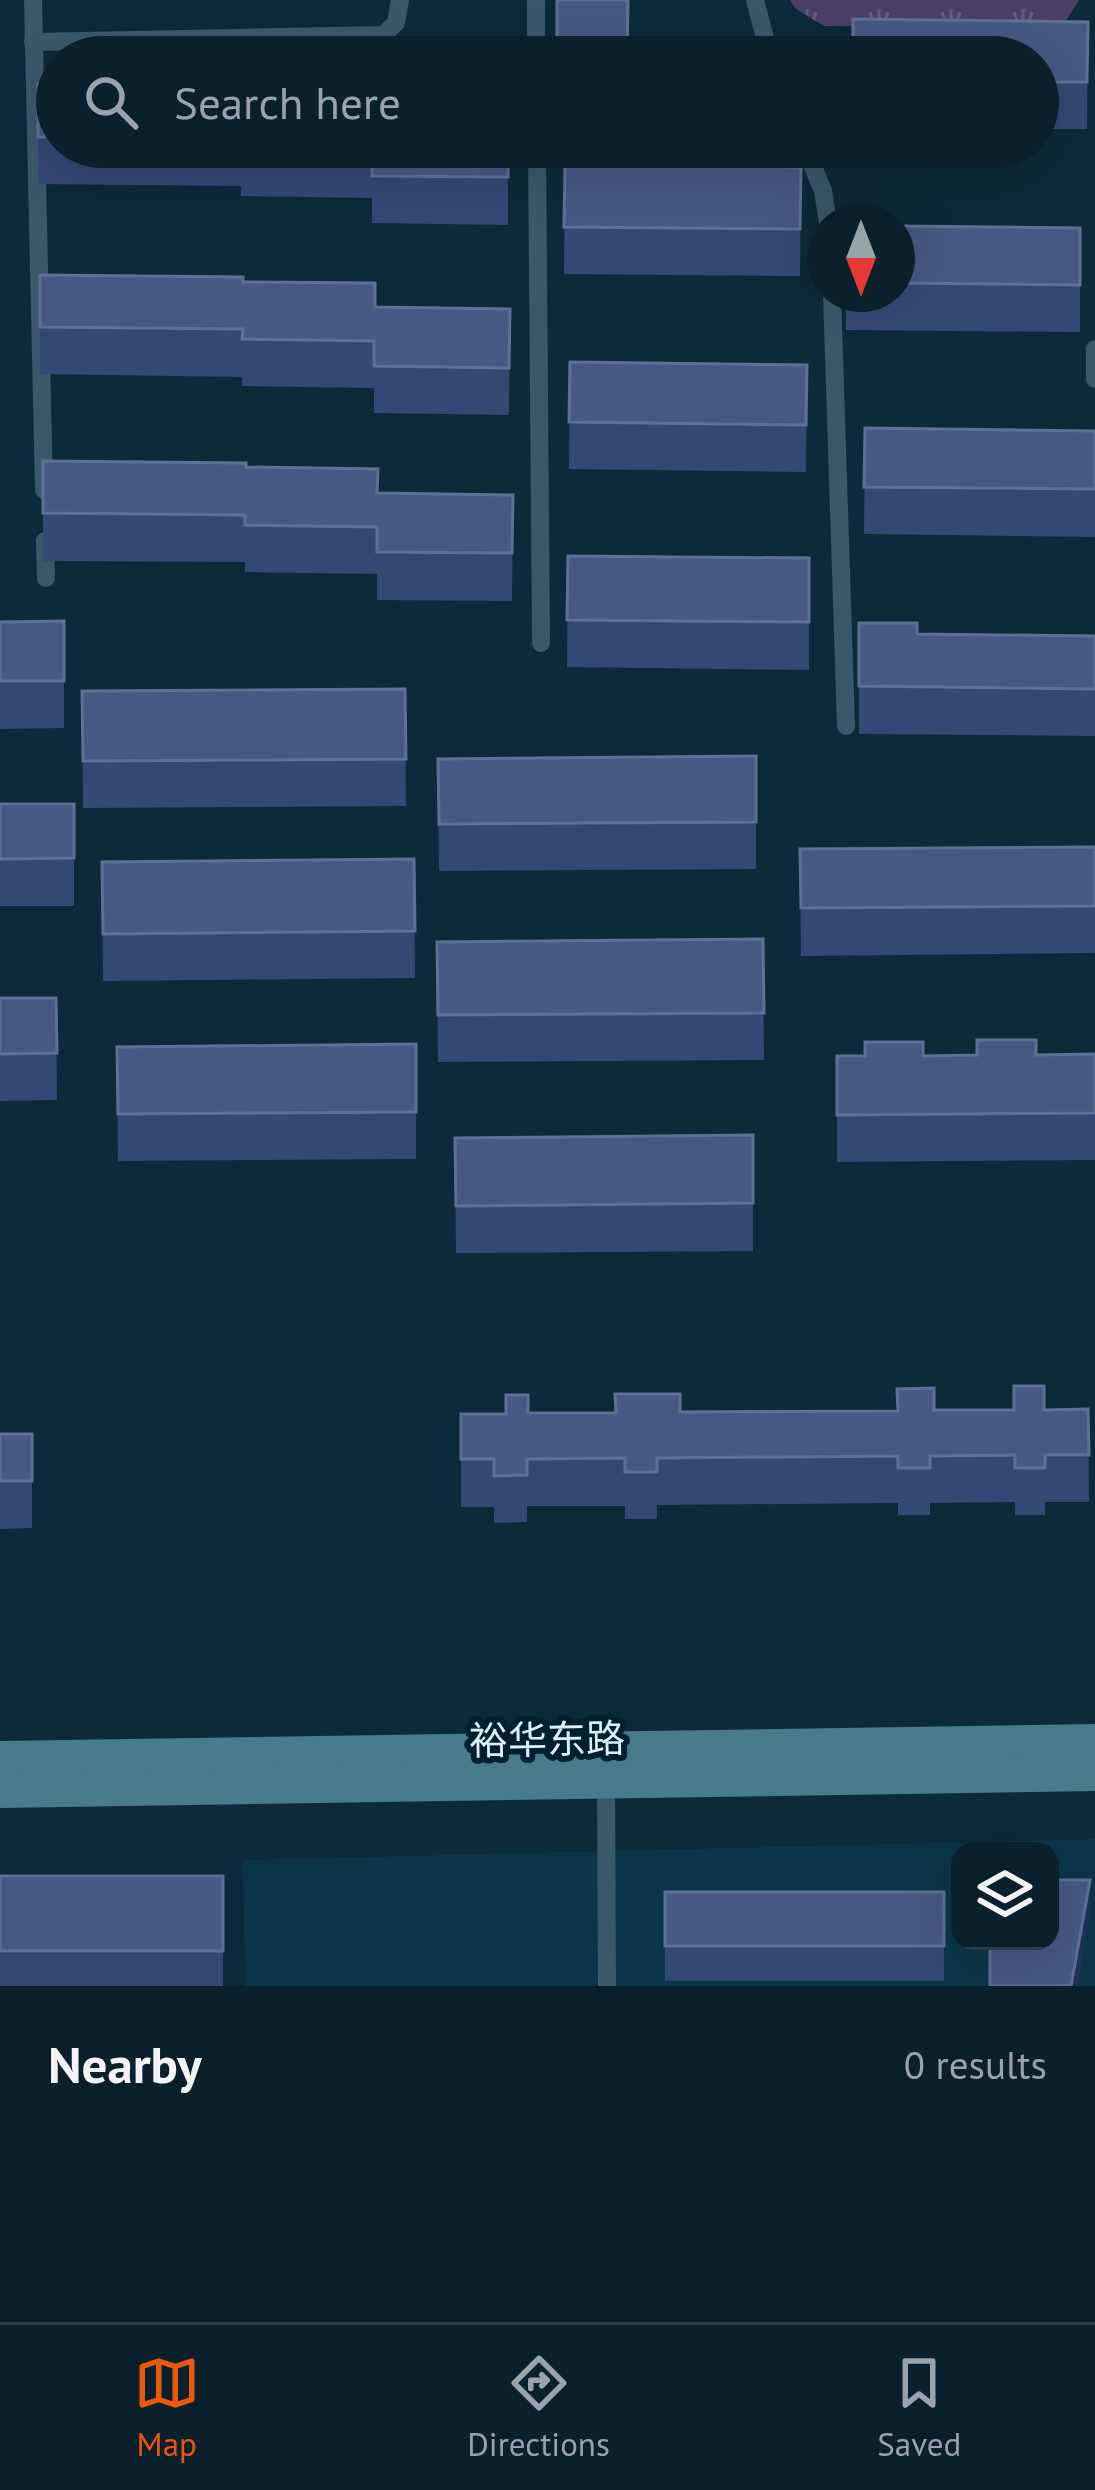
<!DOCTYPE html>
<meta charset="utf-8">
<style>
:root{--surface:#0a202c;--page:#182d38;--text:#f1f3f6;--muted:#99a3a9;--line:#2a3e48;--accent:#ea580c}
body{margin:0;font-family:"PT Sans","Noto Sans SC",sans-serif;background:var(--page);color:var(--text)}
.controls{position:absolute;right:36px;bottom:36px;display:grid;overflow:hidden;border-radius:24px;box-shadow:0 12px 48px #0002}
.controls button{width:108px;height:108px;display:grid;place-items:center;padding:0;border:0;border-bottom:3px solid var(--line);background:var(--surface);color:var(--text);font:60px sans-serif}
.compass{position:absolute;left:807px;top:204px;width:108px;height:108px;border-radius:50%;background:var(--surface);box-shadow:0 12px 48px #0002;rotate:180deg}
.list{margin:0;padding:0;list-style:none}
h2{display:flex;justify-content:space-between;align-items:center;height:156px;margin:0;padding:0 48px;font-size:51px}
h2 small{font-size:39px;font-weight:400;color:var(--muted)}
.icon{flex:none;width:66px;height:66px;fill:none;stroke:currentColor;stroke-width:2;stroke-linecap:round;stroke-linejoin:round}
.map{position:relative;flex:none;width:1095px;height:1986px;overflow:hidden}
.search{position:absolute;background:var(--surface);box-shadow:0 12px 48px #0002;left:36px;right:36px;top:36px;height:132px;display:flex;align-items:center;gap:30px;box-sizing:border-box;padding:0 42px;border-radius:66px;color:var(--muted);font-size:45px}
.sheet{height:336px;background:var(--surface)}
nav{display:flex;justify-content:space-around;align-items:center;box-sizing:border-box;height:168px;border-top:3px solid var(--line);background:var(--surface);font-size:33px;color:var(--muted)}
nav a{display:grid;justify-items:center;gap:6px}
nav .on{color:var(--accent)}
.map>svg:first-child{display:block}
.built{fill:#0d3549;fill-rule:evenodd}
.grass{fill:url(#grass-tufts)}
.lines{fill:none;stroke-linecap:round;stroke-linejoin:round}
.lane{stroke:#3b586b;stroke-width:18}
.secondary{stroke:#487c8d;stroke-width:36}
.wall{fill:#344874}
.shaded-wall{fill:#1d3457}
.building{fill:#465982;stroke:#5e7195;stroke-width:3}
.labels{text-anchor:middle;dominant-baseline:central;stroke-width:12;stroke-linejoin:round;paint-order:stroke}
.street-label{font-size:39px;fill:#deeef9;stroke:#032030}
</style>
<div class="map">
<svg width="1095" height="1986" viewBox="0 0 1095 1986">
<defs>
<pattern id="grass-tufts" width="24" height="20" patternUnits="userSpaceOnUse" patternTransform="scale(3)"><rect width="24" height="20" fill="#4a4066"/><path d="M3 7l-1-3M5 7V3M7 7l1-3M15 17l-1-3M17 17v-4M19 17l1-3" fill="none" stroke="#645c7d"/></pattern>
</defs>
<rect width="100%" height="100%" fill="#0d2a3a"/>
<!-- built -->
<path class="built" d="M 1095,1839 L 1095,1986 L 245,1986 L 243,1860 ZM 960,1851 L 1050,1851 L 1050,1941 L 960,1941 Z"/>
<!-- grass -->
<polygon class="grass" points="790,0 1079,0 1063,25 824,26 796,9"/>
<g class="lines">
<!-- lane -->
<g class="lane">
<polyline points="33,0 44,490"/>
<polyline points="536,0 536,57"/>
<polyline points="755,0 770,57"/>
<polyline points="33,42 383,35 396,23 400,0"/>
<polyline points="767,49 874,48"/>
<polyline points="537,147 541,643"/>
<polyline points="805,147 823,191 828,222"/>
<polyline points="832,294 846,726"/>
<polyline points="1095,349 1095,379"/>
<polyline points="45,541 46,578"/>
<polyline points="606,1780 607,1986"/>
</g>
<!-- secondary -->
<g class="secondary">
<polyline points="0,1759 1095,1742"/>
<polyline points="0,1790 1095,1773"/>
</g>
</g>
<!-- wall -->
<g class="wall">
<polygon points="1088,22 1087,129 1038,129 1038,57"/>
<polygon points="38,84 57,84 57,147 508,147 508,225 372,223 372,198 241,196 241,186 38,184"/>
<polygon points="556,147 735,147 735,161 556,159"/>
<polygon points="565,164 801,167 800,276 564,274"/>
<polygon points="897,226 1080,228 1080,332 846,330 846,294 897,294"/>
<polygon points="40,275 243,282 375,307 510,309 509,415 374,413 374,388 242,386 242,377 40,374"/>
<polygon points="570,362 807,365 806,472 569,469"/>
<polygon points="865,428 1095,431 1095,537 864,534"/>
<polygon points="43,461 246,467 378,493 513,495 512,601 377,600 377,574 245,572 245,562 43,561"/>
<polygon points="568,556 809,558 809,670 567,667"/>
<polygon points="64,621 64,728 0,729 0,622"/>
<polygon points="859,623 917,634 1095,636 1095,736 859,734"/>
<polygon points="405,689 406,806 83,808 82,691"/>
<polygon points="756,756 756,869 439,871 438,759"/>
<rect x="0" y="804" width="74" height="102"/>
<polygon points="1095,847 1095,953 801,956 800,849"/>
<polygon points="414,859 415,978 103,981 102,862"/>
<polygon points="763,939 764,1060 438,1062 437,942"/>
<polygon points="0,998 56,998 57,1100 0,1101"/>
<polygon points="416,1044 416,1159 118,1161 117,1047"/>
<polygon points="1095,1054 1095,1160 837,1162 837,1056"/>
<polygon points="753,1135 753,1251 456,1253 455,1138"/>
<polygon points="1088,1409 1089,1502 1045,1502 1045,1515 1015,1515 1015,1502 930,1503 930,1515 898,1515 898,1503 657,1505 657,1519 625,1519 625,1506 527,1506 527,1522 494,1523 494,1507 461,1507 461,1414"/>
<polygon points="0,1434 32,1434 32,1528 0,1529"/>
<rect x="0" y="1876" width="223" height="110"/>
<rect x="665" y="1892" width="279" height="89"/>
</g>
<!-- shaded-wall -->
<polygon class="shaded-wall" points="1090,1880 1090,1915 1078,1986 1071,1986"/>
<!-- building -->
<g class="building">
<polygon points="557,0 628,0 627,57 557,57"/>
<polygon points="853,19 1088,22 1087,82 1038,82 1038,57 853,57"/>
<rect x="38" y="84" width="19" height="53"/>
<polygon points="241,147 508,147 508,177 372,176 373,150 241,149"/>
<polygon points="565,164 801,167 800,229 564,227"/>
<polygon points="897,226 1080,228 1080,285 897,283"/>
<polygon points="40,275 243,277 243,282 375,283 375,307 510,309 509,368 374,366 374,341 242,339 243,329 40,327"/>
<polygon points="570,362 807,365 806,425 569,422"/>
<polygon points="865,428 1095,431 1095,489 864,487"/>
<polygon points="43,461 246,463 246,467 378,469 377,493 513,495 512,553 377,552 377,527 245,525 245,515 43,513"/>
<polygon points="568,556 809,558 809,622 567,620"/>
<polygon points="64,621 64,681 0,681 0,622"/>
<polygon points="859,623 917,623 917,634 1095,636 1095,689 859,686"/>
<polygon points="405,689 406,759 83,761 82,691"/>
<polygon points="756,756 756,822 439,824 438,759"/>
<polygon points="0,804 74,804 74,858 0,859"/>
<polygon points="1095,847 1095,906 801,908 800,849"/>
<polygon points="414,859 415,931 103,934 102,862"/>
<polygon points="763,939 764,1013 438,1015 437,942"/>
<polygon points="0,998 56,998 57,1053 0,1054"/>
<polygon points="977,1040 1036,1040 1036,1055 1095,1054 1095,1113 837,1115 837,1056 865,1056 865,1042 923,1042 923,1056 977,1055"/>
<polygon points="416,1044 416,1112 118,1114 117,1047"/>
<polygon points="753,1135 753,1203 456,1206 455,1138"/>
<polygon points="1014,1386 1044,1386 1044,1410 1088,1409 1089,1455 1045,1455 1045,1468 1015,1468 1015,1455 930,1456 930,1468 898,1468 898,1456 657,1458 657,1472 625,1472 625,1458 527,1459 527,1475 494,1476 494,1459 461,1459 461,1414 506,1414 506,1395 528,1395 528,1413 616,1413 615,1394 680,1394 680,1412 898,1411 897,1389 934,1388 934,1410 1014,1410"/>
<rect x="0" y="1434" width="32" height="47"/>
<rect x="0" y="1876" width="223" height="75"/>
<polygon points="1050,1880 1090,1880 1071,1986 990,1986 990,1941 1050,1941"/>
<rect x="665" y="1892" width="279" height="54"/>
</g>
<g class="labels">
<!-- street labels -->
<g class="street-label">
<text transform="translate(547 1739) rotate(-1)">裕华东路</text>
</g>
</g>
</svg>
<div class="controls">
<button><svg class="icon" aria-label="layers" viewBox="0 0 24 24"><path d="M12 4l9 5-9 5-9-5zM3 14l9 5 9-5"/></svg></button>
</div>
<svg class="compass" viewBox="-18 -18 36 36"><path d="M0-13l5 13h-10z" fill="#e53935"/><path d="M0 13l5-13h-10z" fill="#99a3a9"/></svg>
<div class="search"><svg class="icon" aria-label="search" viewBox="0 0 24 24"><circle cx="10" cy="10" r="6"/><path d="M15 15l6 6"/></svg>Search here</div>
</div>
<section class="sheet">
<h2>Nearby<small>0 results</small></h2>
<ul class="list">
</ul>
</section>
<nav>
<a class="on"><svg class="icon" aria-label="map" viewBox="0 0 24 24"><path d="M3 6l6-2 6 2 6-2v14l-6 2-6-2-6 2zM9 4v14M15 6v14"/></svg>Map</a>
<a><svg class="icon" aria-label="directions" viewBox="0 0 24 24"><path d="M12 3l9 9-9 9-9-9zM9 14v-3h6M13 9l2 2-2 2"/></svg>Directions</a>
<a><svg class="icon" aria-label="saved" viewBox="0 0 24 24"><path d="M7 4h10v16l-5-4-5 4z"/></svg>Saved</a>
</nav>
